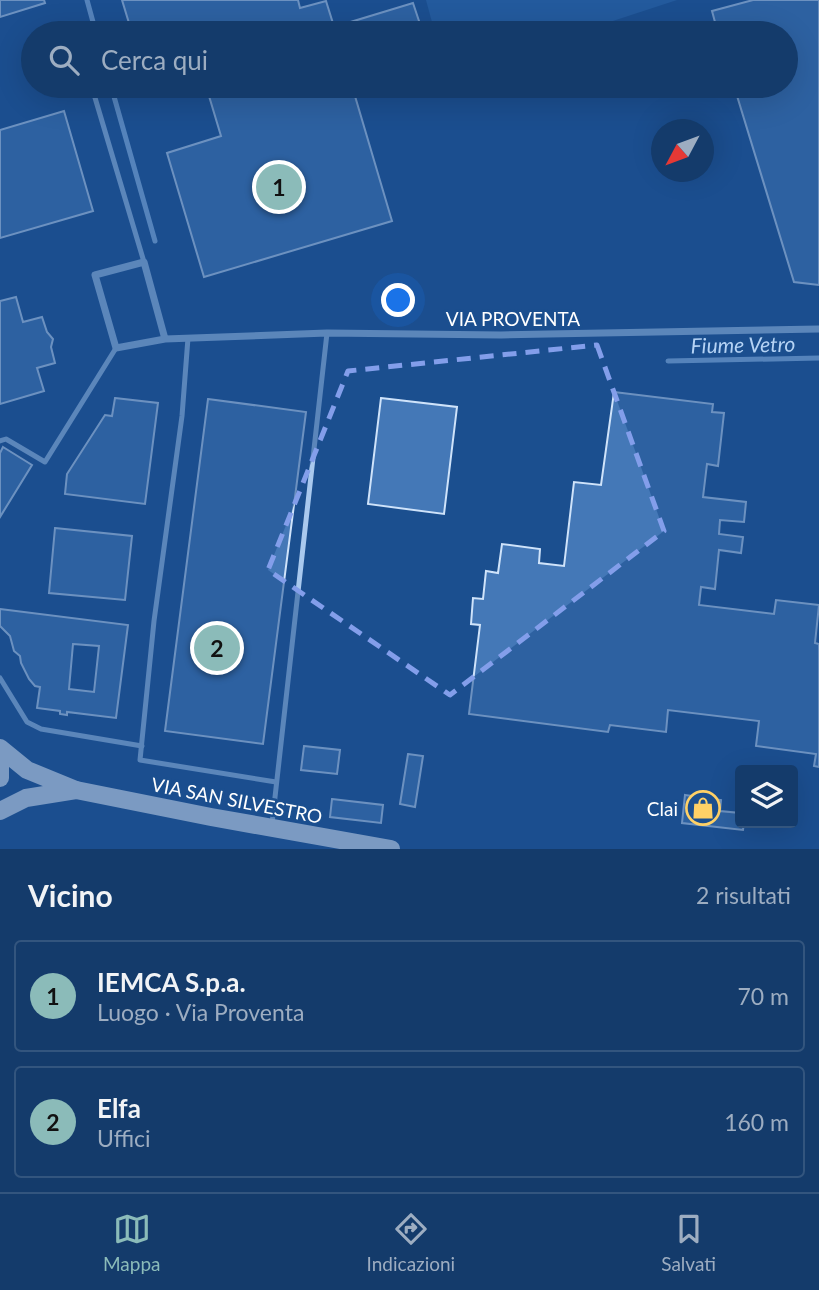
<!DOCTYPE html>
<html lang="it">
<meta charset="utf-8">
<style>
:root{--surface:#143b6b;--page:#214673;--text:#f1f3f6;--muted:#9dadc1;--line:#33557e;--accent:#8bbbb9}
body{margin:0;font-family:Lato,sans-serif;background:var(--page);color:var(--text)}
.controls{position:absolute;right:21px;bottom:21px;display:grid;overflow:hidden;border-radius:7px;box-shadow:0 7px 28px #0002}
.controls button{width:63px;height:63px;display:grid;place-items:center;padding:0;border:0;border-bottom:2px solid var(--line);background:var(--surface);color:var(--text);font:35px sans-serif}
.compass{position:absolute;left:651px;top:119px;width:63px;height:63px;border-radius:50%;background:var(--surface);box-shadow:0 7px 28px #0002;rotate:229deg}
.you{position:absolute;left:399px;top:301px;width:24px;height:24px;margin:-18px;border:5px solid #fff;border-radius:50%;background:#1a73e8;box-shadow:0 0 0 10px #1a73e833}
.badge{display:grid;place-items:center;width:46px;height:46px;border-radius:50%;background:var(--accent);color:#111;font-size:23px;font-weight:700}
.pin{position:absolute;translate:-50% -50%;border:4px solid #fff;box-shadow:0 2px 7px #0006}
.list{margin:0;padding:0;list-style:none}
h2{display:flex;justify-content:space-between;align-items:center;height:91px;margin:0;padding:0 28px;font-size:30px}
h2 small{font-size:23px;font-weight:400;color:var(--muted)}
.list li{display:grid;grid-template-columns:46px 1fr auto;gap:21px;align-items:center;box-sizing:border-box;height:112px;margin:0 14px 14px;padding:0 14px;border:2px solid var(--line);border-radius:7px}
.list b{display:block;font-size:26px;white-space:nowrap}
.list p{margin:0;font-size:23px;white-space:nowrap;color:var(--muted)}
.list em{font-size:23px;font-style:normal;color:var(--muted)}
.icon{flex:none;width:38px;height:38px;fill:none;stroke:currentColor;stroke-width:2;stroke-linecap:round;stroke-linejoin:round}
.map{position:relative;flex:none;width:819px;height:849px;overflow:hidden}
.search{position:absolute;background:var(--surface);box-shadow:0 7px 28px #0002;left:21px;right:21px;top:21px;height:77px;display:flex;align-items:center;gap:18px;box-sizing:border-box;padding:0 24px;border-radius:38px;color:var(--muted);font-size:26px}
.sheet{height:343px;background:var(--surface)}
nav{display:flex;justify-content:space-around;align-items:center;box-sizing:border-box;height:98px;border-top:2px solid var(--line);background:var(--surface);font-size:19px;color:var(--muted)}
nav a{display:grid;justify-items:center;gap:4px}
nav .on{color:var(--accent)}
.map>svg:first-child{display:block}
.green{fill:#2e69ad}
.lines{fill:none;stroke-linecap:round;stroke-linejoin:round}
.stream{stroke:#9cc4f0;stroke-width:5}
.building{fill:#4478b7;stroke:#cfe3fa;stroke-width:2;fill-rule:evenodd}
.service{stroke:#a9c9ee;stroke-width:5}
.minor{stroke:#a9c9ee;stroke-width:7}
.primary{stroke:#f0f6ff;stroke-width:18}
.marked{fill:none;stroke:#839eea;stroke-width:5;stroke-dasharray:14 9;stroke-linejoin:round}
.labels{text-anchor:middle;dominant-baseline:central;stroke-width:5;stroke-linejoin:round;paint-order:stroke}
.street-label{font-size:19px;fill:#fff;stroke:#1b4f8f}
.poi-label{font-size:19px;fill:#fff;stroke:#1b4f8f;text-anchor:end}
.water-label{font-size:21px;font-style:italic;fill:#b5d3f5;stroke:#1b4f8f}
</style>
<div class="map">
<svg width="819" height="849" viewBox="0 0 819 849">
<rect width="100%" height="100%" fill="#1b4f8f"/>
<!-- green -->
<polygon class="green" points="426,0 677,0 576,33 435,33"/>
<g class="lines">
<!-- stream -->
<g class="stream">
<polyline points="87,0 96,33"/>
<polyline points="111,86 155,241"/>
<polyline points="668,361 819,358"/>
</g>
</g>
<!-- building -->
<g class="building">
<polygon points="0,0 44,0 45,3 0,17"/>
<polygon points="122,0 298,0 300,8 326,1 336,33 132,33"/>
<polygon points="753,0 819,0 819,285 794,282 734,86 786,86 786,33 718,33 712,11"/>
<polygon points="413,3 421,27 399,33 336,33 334,27"/>
<polygon points="206,86 352,86 392,221 204,277 167,153 221,136"/>
<polygon points="64,111 93,211 0,238 0,130"/>
<polygon points="16,297 23,322 42,317 47,332 53,339 51,347 55,363 37,368 44,391 0,404 0,301"/>
<polygon points="614,392 713,404 712,412 724,413 718,466 707,464 703,497 746,502 744,522 720,520 719,534 743,537 741,553 719,550 715,589 701,587 699,605 774,614 776,600 819,605 815,643 819,644 819,767 814,766 816,754 756,746 759,721 668,710 666,732 610,725 608,732 469,714 480,625 471,624 473,598 483,599 486,571 498,573 502,544 540,549 539,563 564,566 574,482 601,485"/>
<polygon points="115,398 158,403 145,504 65,494 67,474 105,415 112,416"/>
<polygon points="381,398 457,407 444,514 368,504"/>
<polygon points="208,399 306,412 263,744 165,731"/>
<polygon points="3,447 32,465 0,517 0,453"/>
<polygon points="55,528 132,536 125,600 49,593"/>
<path d="M 0,609 L 128,625 L 116,718 L 67,712 L 67,715 L 60,714 L 60,711 L 37,708 L 40,687 L 35,686 L 29,679 L 21,663 L 20,656 L 14,651 L 10,636 L 0,626 ZM 73,644 L 99,646 L 94,692 L 69,689 Z"/>
<polygon points="304,746 340,750 337,774 301,770"/>
<polygon points="408,754 423,756 415,807 400,804"/>
<polygon points="685,795 721,800 720,811 740,813 740,823 744,823 743,830 682,823"/>
<polygon points="332,799 383,805 381,823 330,817"/>
</g>
<g class="lines">
<!-- service -->
<g class="service">
<polyline points="93,91 144,262"/>
<polyline points="188,338 182,416 154,621 140,760 276,782"/>
<polyline points="0,441 6,439 45,462 116,348"/>
<polyline points="0,678 27,722 41,729 142,746"/>
<polyline points="272,824 327,333"/>
</g>
<!-- minor -->
<polyline class="minor" points="165,339 144,262 95,275 116,348 165,339 327,333 501,335 819,329"/>
<!-- primary -->
<g class="primary">
<polyline points="0,748 27,770 76,790 211,817 391,849"/>
<polyline points="0,764 0,778"/>
<polyline points="0,811 26,798 76,790"/>
</g>
</g>
<!-- marked area -->
<path d="M0 0H819V849H0ZM 597,345 L 664,531 L 450,695 L 268,570 L 348,371 Z" fill="#1b4f8f" fill-opacity=".55" fill-rule="evenodd"/>
<path class="marked" d="M 597,345 L 664,531 L 450,695 L 268,570 L 348,371 Z"/>
<!-- icons -->
<defs>
<g id="shop-ring" transform="scale(1.75)"><circle r="9.5" fill="#1b4f8f" stroke="#ffd166" stroke-width="1.5"/><path d="M-5-2.5h2.3a2.7 3.5 0 0 1 5.4 0H5L5.5 6h-11ZM-1.5-2.5h3a1.5 2.3 0 0 0-3 0Z" fill="#ffd166"/></g>
</defs>
<g fill-rule="evenodd">
<use href="#shop-ring" x="703" y="808"/>
</g>
<g class="labels">
<!-- street labels -->
<g class="street-label">
<text x="513" y="318">VIA PROVENTA</text>
<text transform="translate(237 800) rotate(11)">VIA SAN SILVESTRO</text>
</g>
<!-- poi labels -->
<g class="poi-label">
<text x="678" y="808">Clai</text>
</g>
<!-- water labels -->
<g class="water-label">
<text transform="translate(743 344) rotate(-1)">Fiume Vetro</text>
</g>
</g>
</svg>
<div class="controls">
<button><svg class="icon" aria-label="layers" viewBox="0 0 24 24"><path d="M12 4l9 5-9 5-9-5zM3 14l9 5 9-5"/></svg></button>
</div>
<svg class="compass" viewBox="-18 -18 36 36"><path d="M0-13l5 13h-10z" fill="#e53935"/><path d="M0 13l5-13h-10z" fill="#9dadc1"/></svg>
<div class="you"></div>
<div class="pin badge" style="left:279px;top:187px">1</div>
<div class="pin badge" style="left:217px;top:648px">2</div>
<div class="search"><svg class="icon" aria-label="search" viewBox="0 0 24 24"><circle cx="10" cy="10" r="6"/><path d="M15 15l6 6"/></svg>Cerca qui</div>
</div>
<section class="sheet">
<h2>Vicino<small>2 risultati</small></h2>
<ul class="list">
<li><span class="badge">1</span><div><b>IEMCA S.p.a.</b><p>Luogo · Via Proventa</p></div><em>70 m</em></li>
<li><span class="badge">2</span><div><b>Elfa</b><p>Uffici</p></div><em>160 m</em></li>
</ul>
</section>
<nav>
<a class="on"><svg class="icon" aria-label="map" viewBox="0 0 24 24"><path d="M3 6l6-2 6 2 6-2v14l-6 2-6-2-6 2zM9 4v14M15 6v14"/></svg>Mappa</a>
<a><svg class="icon" aria-label="directions" viewBox="0 0 24 24"><path d="M12 3l9 9-9 9-9-9zM9 14v-3h6M13 9l2 2-2 2"/></svg>Indicazioni</a>
<a><svg class="icon" aria-label="saved" viewBox="0 0 24 24"><path d="M7 4h10v16l-5-4-5 4z"/></svg>Salvati</a>
</nav>
